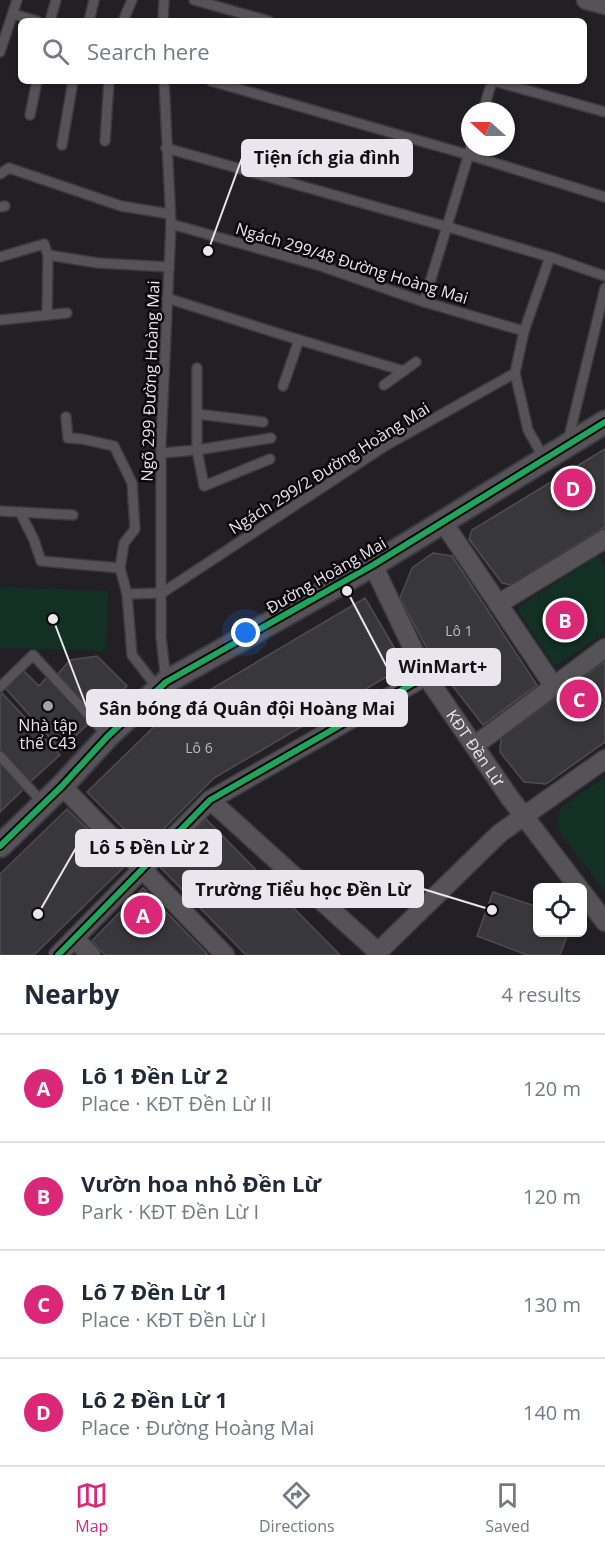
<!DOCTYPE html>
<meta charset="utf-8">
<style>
:root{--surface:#fff;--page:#f6f6f7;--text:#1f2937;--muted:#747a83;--line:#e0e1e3;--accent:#db2777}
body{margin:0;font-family:"Open Sans",sans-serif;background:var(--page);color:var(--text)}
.controls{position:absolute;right:18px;bottom:18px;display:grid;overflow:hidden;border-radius:9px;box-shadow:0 2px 4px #0004}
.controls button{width:54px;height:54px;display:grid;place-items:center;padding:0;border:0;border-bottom:2px solid var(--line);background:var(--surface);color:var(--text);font:30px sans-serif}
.compass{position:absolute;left:461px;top:102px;width:54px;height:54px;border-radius:50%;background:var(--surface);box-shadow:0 2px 4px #0004;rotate:291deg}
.you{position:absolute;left:246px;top:633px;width:21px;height:21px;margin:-15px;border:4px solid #fff;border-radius:50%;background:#1a73e8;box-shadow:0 0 0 9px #1a73e833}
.badge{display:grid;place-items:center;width:39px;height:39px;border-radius:50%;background:var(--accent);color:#fff;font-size:20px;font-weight:700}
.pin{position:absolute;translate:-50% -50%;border:3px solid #fff;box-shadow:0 2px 6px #0006}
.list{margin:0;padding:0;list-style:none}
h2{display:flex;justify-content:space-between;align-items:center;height:78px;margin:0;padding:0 24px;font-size:26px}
h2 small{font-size:20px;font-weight:400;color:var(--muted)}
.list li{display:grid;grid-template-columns:39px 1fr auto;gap:18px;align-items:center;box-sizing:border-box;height:108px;padding:0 24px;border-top:2px solid var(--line)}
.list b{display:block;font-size:22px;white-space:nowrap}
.list p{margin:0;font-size:20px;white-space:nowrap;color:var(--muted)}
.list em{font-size:20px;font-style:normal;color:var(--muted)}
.icon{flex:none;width:33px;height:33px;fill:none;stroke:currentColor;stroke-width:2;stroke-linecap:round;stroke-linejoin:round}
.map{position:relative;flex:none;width:605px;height:955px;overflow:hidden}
.search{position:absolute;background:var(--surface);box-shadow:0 2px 4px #0004;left:18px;right:18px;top:18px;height:66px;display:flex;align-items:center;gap:15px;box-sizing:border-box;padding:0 21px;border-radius:9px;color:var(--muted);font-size:22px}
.sheet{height:510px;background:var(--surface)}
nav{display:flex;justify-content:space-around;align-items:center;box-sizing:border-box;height:84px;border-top:2px solid var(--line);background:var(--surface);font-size:16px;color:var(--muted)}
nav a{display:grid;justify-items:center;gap:3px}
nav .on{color:var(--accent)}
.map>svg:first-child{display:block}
.green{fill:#133024}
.building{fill:#38373b;stroke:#4e4d51;stroke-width:1.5}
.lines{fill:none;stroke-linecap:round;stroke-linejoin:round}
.service-casing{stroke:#3b3a3f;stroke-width:12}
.minor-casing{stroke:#3b3a3f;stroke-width:21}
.tertiary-casing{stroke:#3b3a3f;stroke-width:26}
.service{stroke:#555358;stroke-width:9}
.minor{stroke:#555358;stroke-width:18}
.tertiary{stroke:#555358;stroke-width:22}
.cycleway-casing{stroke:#0a080d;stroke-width:10}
.cycleway{stroke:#20a55d;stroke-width:6}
.poi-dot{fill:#a3a1a8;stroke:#0a080d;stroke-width:2}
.labels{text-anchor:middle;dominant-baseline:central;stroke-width:5;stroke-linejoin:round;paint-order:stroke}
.number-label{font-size:14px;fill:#bdbac1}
.street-label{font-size:16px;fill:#e9e6ee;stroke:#0a080d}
.poi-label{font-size:16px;fill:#e9e6ee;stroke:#0a080d}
.leader{fill:none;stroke:#e9e6ee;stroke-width:2}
.callout-dot{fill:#e9e6ee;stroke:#0a080d;stroke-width:2}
.callout{fill:#e9e6ee;stroke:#e9e6ee;stroke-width:2}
.callout-label{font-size:18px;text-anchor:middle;font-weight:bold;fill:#111}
</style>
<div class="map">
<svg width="605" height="955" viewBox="0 0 605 955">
<rect width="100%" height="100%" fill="#222025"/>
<!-- green -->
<g class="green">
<polygon points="598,555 605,567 605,633 554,666 517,608"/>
<polygon points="0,587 108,591 106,651 0,648"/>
<polygon points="605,777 605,892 556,827 561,807"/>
</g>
<!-- building -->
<g class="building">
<polygon points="605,449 605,527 511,585 502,583 469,539 472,530"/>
<polygon points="433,553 452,556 537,685 483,725 434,662 400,598 412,568"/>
<polygon points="365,598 405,666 214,778 144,849 87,792 164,717"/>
<polygon points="97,656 127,686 96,717 58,674 70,660"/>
<polygon points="605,661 605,742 546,784 524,782 500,752 501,738"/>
<polygon points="23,670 39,686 49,675 90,722 61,750 6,689"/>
<polygon points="2,693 60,755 28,784 0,754 0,696"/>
<polygon points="0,759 26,787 0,812"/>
<polygon points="67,809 125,866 34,955 0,955 0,874"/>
<polygon points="206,819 340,955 246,955 159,866"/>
<polygon points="143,888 208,955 105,955 92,941"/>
<polygon points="493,892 538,907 538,933 568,933 560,955 527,955 477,936"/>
</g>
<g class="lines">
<!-- service casing -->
<g class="service-casing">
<g id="service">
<polyline points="194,0 269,21"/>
<polyline points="13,14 37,21"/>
<polyline points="50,21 56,0"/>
<polyline points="89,21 94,0"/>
<polyline points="123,21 132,0"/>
<polyline points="163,21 164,0"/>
<polyline points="0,52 17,0"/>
<polyline points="164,81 171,224 161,442 161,637 166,681"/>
<polyline points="211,81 469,155 605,197"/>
<polyline points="494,81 605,112"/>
<polyline points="483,111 492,81"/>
<polyline points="30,115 37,81"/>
<polyline points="105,141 109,81"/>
<polyline points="62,145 73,81"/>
<polyline points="166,148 448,227 550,257 605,276"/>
<polyline points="0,174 9,168 121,206 170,214"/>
<polyline points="0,207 5,206"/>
<polyline points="171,224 321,266 424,302 524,331"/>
<polyline points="0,257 44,244 48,255 98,263 169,267"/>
<polyline points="167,298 283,335 404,371"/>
<polyline points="424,302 471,147"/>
<polyline points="47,315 48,255"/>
<polyline points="0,320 67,313"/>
<polyline points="197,368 197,450 204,486 270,459"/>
<polyline points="384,385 416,362"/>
<polyline points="283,386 299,340"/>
<polyline points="197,414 263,422"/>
<polyline points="66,417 68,438 82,439 114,446 132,483 135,529 124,543 120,568"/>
<polyline points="568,441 605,288"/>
<polyline points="161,453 197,450 271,438"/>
<polyline points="545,460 528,430 515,373 524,331 550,257"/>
<polyline points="0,511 73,515"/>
<polyline points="20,512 34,540 41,561 120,568 127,594 132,655 159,690"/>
<polyline points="127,594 162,593 385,446 515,373"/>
<polyline points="0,687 33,655 108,736"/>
<polyline points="0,756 43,803"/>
</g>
</g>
<!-- minor casing -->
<g class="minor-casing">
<g id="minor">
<polyline points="586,0 605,5"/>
<polyline points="443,522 553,685"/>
<path id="s1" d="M 373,565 L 426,676 L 510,798 L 579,888"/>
<polyline points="498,604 605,539"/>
<polyline points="474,746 605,648"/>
<polyline points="62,786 225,955"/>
<polyline points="210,800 378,952"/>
<polyline points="582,892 605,922"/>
<polyline points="75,939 91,955"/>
<polyline points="58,955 210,800 426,676"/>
<polyline points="375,955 500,833 605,759"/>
</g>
</g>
<!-- tertiary casing -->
<g class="tertiary-casing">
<polyline id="tertiary" points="0,846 62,786 108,736 166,682 373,565 605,422"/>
</g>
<!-- service -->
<use href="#service" class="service"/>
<!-- minor -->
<use href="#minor" class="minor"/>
<!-- tertiary -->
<use href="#tertiary" class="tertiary"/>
<!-- cycleway casing -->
<g class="cycleway-casing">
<g id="cycleway">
<polyline points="0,846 62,786 108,736 166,682 373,565 605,422"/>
<polyline points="58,955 210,800 426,676"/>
</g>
</g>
<!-- cycleway -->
<use href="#cycleway" class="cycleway"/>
</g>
<!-- markers -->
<circle class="poi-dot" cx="48" cy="706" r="6"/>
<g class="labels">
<!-- number labels -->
<g class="number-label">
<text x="459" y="630">Lô 1</text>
<text x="199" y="747">Lô 6</text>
</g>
<!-- street labels -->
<g class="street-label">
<text transform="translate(352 263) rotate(17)">Ngách 299/48 Đường Hoàng Mai</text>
<text transform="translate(150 381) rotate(-88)">Ngõ 299 Đường Hoàng Mai</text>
<text transform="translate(329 468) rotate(-32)">Ngách 299/2 Đường Hoàng Mai</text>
<text transform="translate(326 575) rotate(-30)">Đường Hoàng Mai</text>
<text stroke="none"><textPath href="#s1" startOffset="210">KĐT Đền Lừ</textPath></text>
</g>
<!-- poi labels -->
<g class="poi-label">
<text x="48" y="725">Nhà tập<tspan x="48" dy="18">thể C43</tspan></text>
</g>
</g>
<!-- callouts -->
<path class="leader" d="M208 251L242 158M347 591L387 667M53 619L87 708M38 914L76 848M492 910L423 889"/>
<g class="callout-dot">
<circle cx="208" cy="251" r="6"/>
<circle cx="347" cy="591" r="6"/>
<circle cx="53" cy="619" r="6"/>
<circle cx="38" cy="914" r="6"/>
<circle cx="492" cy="910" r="6"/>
</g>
<g class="callout">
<rect x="242" y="140" width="170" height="36" rx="6"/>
<rect x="387" y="649" width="113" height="36" rx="6"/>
<rect x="87" y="690" width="320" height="36" rx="6"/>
<rect x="76" y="830" width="145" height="36" rx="6"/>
<rect x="183" y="871" width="240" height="36" rx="6"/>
</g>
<g class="callout-label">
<text x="327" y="164">Tiện ích gia đình</text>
<text x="443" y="673">WinMart+</text>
<text x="247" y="715">Sân bóng đá Quân đội Hoàng Mai</text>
<text x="149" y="854">Lô 5 Đền Lừ 2</text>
<text x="303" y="896">Trường Tiểu học Đền Lừ</text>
</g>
</svg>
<div class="controls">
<button><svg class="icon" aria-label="locate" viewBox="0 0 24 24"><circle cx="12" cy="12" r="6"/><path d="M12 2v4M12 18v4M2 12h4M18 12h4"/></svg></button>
</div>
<svg class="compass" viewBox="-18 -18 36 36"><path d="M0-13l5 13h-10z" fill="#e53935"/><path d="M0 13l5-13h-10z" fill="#747a83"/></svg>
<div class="you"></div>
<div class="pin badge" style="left:143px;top:915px">A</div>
<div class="pin badge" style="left:565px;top:620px">B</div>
<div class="pin badge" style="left:579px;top:699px">C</div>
<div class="pin badge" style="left:573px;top:488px">D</div>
<div class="search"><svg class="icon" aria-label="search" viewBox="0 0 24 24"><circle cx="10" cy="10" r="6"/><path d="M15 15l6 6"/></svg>Search here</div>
</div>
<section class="sheet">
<h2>Nearby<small>4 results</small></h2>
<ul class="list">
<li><span class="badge">A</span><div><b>Lô 1 Đền Lừ 2</b><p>Place · KĐT Đền Lừ II</p></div><em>120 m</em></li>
<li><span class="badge">B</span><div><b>Vườn hoa nhỏ Đền Lừ</b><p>Park · KĐT Đền Lừ I</p></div><em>120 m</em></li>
<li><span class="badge">C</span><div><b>Lô 7 Đền Lừ 1</b><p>Place · KĐT Đền Lừ I</p></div><em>130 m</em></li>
<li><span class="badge">D</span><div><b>Lô 2 Đền Lừ 1</b><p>Place · Đường Hoàng Mai</p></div><em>140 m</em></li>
</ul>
</section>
<nav>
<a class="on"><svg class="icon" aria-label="map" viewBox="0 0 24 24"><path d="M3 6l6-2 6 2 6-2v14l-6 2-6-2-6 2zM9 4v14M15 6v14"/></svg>Map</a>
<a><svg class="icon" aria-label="directions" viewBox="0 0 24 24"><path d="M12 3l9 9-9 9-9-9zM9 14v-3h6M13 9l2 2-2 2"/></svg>Directions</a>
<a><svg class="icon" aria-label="saved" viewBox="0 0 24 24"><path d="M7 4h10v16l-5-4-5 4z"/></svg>Saved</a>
</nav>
